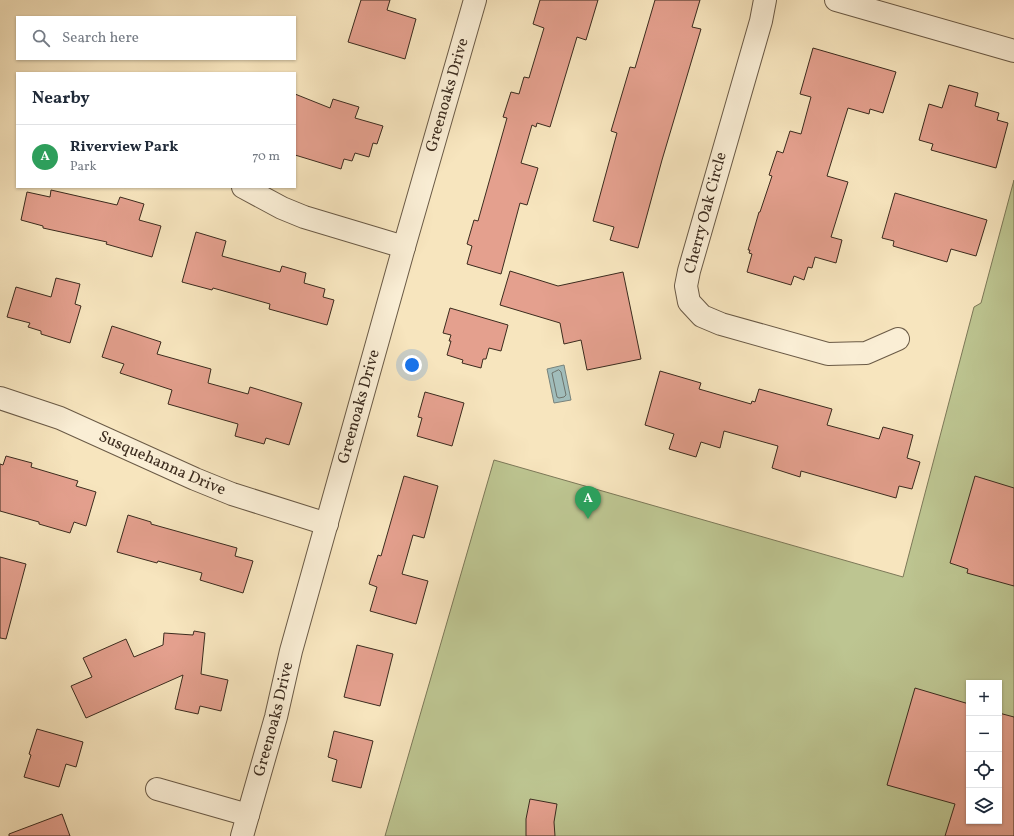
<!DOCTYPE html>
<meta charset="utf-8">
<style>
:root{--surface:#fff;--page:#f6f6f7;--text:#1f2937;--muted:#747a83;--line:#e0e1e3;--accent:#8f2418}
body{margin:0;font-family:Vollkorn,serif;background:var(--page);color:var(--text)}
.controls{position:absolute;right:12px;bottom:12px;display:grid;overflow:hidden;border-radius:0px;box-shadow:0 1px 3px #0004}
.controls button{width:36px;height:36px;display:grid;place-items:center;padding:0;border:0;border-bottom:1px solid var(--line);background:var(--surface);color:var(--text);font:20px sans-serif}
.you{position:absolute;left:412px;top:365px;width:14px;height:14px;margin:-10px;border:3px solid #fff;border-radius:50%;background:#1a73e8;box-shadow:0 0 0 6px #1a73e833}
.badge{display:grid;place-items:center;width:26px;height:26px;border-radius:50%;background:var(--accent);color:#fff;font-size:13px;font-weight:700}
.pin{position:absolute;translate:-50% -33px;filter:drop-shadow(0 1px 2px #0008)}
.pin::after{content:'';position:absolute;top:21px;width:14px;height:12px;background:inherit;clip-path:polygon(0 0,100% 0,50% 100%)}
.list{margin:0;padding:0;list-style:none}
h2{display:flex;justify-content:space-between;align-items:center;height:52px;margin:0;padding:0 16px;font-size:17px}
h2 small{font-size:13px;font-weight:400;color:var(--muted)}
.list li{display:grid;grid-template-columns:26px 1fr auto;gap:12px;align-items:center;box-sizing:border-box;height:64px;padding:0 16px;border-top:1px solid var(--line)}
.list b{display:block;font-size:15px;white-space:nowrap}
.list p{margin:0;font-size:13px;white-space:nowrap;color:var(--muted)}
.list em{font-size:13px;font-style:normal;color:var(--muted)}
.icon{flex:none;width:22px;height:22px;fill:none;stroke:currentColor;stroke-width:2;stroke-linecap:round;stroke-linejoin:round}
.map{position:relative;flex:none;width:1014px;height:836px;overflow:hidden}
.search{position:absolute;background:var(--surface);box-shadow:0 1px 3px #0004;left:16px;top:16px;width:280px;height:44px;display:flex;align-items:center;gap:10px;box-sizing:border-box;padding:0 14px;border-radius:0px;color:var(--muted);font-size:15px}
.panel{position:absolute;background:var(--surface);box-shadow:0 1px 3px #0004;left:16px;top:72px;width:280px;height:116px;border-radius:0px}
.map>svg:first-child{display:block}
.green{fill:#bdc591;stroke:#7c7858;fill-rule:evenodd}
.water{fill:#a1bdbb;stroke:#78837c}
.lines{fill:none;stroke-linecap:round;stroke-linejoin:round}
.shore{stroke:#6e746c;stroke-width:1}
.building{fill:#e4a08e;stroke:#3b2b1e}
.minor-casing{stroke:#6a5a46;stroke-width:24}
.minor{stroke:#faeed5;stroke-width:22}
.labels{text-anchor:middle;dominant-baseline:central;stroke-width:4;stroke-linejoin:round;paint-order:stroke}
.street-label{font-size:16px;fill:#3b2b1e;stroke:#faeed5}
</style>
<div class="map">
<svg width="1014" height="836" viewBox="0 0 1014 836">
<rect width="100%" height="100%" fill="#f7e5be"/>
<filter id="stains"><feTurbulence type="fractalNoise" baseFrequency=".005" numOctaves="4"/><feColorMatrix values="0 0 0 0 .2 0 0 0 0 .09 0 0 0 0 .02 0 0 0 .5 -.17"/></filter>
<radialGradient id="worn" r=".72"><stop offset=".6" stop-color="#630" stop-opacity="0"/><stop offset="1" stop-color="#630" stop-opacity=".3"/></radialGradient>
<!-- green -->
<path class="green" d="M 1014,180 L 1014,836 L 385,836 L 494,460 L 903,577 L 974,307 L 981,303 ZM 969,683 L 999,683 L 999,821 L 969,821 Z"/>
<!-- water -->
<polygon class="water" points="564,365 571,400 554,403 547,369"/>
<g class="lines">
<!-- shore -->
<polygon class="shore" points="559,370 561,372 566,395 564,397 559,398 557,397 552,373 554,372"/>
</g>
<!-- building -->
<g class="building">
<polygon points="361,0 390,0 387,10 416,19 405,59 348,42"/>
<polygon points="540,0 598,0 586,40 577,37 550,127 537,123 536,127 532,125 521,163 538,168 527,205 520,203 501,274 467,264 472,246 467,244 474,220 478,221 507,118 503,117 511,92 519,94 524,77 529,78 544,28 533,24"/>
<polygon points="655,0 700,0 692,27 701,29 662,160 638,248 610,240 614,227 593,221 617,133 611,131 630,67 635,68"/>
<polygon points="813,48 896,72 883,113 870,109 869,114 848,108 827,176 848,182 831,237 842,240 836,263 815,257 812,268 808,267 804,280 794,276 791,285 747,272 752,254 749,253 750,250 748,250 759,212 760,212 772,176 769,175 777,151 783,153 790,131 801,134 811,97 800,94"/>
<polygon points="949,85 978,93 975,106 999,113 997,120 1008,123 996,168 931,150 933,144 919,140 929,104 942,108"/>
<polygon points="295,94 330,108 333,99 359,107 355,118 383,126 377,144 373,143 369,157 355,153 352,161 344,159 341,169 295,155"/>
<polygon points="51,190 117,205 120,197 144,204 139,220 161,226 152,257 106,244 107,242 43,228 43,226 21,220 27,192 50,197"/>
<polygon points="895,193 987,220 976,256 951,249 947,262 893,246 894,241 882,238"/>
<polygon points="196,232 226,241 222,256 280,272 282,266 306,273 304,283 325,289 323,297 334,300 327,325 269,309 270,304 213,288 212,290 182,282"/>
<polygon points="510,271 558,286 623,272 641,359 587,370 581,340 564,344 560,323 500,305"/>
<polygon points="56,278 80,284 75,304 81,306 70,343 41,334 41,331 28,327 30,323 7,317 16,287 51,297"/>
<polygon points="450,308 508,325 501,351 489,348 486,359 483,359 481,368 462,363 463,360 447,355 451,341 449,341 451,335 443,333"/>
<polygon points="112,326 161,342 157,354 211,369 208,383 248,394 250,387 302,403 289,445 266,438 264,444 235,436 238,424 168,404 172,390 120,373 124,364 102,357"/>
<polygon points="660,371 701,383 699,389 751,404 752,401 755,402 759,389 832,409 827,425 879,439 883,427 913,435 907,458 920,462 912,489 899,486 896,498 801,471 800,477 772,468 778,446 724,431 720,448 701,442 696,457 669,449 674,434 645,425"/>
<polygon points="425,392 464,403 452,446 417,436 422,418 418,417"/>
<polygon points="6,456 32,463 31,467 78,481 76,486 96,492 86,526 74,522 70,533 39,524 39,522 0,511 0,464 3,465"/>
<polygon points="404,476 438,486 424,538 413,535 402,574 428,581 416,624 370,611 377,587 369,584 378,555 381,556"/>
<polygon points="975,476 1014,488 1014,586 967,573 968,569 950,563"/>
<polygon points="128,515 151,522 151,524 237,548 235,556 253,561 243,593 200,580 202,573 158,561 157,563 117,552"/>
<polygon points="0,557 26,564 6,639 0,638"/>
<polygon points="194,631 205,633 201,674 228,680 221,711 200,706 198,714 175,709 183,675 86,718 71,686 92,677 83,658 126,639 134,657 163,645 164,633 193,635"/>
<polygon points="357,645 393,654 380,706 344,697"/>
<polygon points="915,688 969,704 969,821 999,821 999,713 1014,717 1014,836 945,836 955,804 887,785"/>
<polygon points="37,729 83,742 76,767 66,764 59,787 24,777 31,755 29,754"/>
<polygon points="334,731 373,741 361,788 332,781 337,760 328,757"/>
<polygon points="530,799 557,804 554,822 555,836 526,836 526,819"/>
<polygon points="62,814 70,836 9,836 9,834"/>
</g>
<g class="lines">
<!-- minor casing -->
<g class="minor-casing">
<g id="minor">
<polyline points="765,0 761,21 689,271 686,286 689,302 702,316 721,324 828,354 866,353 898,339"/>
<polyline points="836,0 1014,51"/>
<polyline points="243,187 282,208 304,217 404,247"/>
<path id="s1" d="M 0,398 L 60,418 L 195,479 L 232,494 L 327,524"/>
<polyline points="157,789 248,815"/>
<path id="s2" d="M 242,836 L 276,717 L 291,651 L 404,247 L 475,0"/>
</g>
</g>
<!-- minor -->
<use href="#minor" class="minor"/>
</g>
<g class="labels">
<!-- street labels -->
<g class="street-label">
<text stroke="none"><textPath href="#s2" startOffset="769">Greenoaks Drive</textPath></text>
<text transform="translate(706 213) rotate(-75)">Cherry Oak Circle</text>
<text stroke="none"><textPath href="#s2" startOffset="445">Greenoaks Drive</textPath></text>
<text stroke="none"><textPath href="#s1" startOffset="175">Susquehanna Drive</textPath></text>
<text stroke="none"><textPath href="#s2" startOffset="121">Greenoaks Drive</textPath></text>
</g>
</g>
<rect width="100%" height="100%" filter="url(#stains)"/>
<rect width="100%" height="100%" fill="url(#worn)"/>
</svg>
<div class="controls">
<button>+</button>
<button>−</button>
<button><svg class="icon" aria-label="locate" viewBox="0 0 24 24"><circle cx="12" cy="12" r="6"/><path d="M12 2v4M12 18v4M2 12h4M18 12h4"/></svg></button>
<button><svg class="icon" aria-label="layers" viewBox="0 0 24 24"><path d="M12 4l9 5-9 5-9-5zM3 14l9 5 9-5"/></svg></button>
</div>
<div class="you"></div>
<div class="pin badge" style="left:588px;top:519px;background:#2e9e5b">A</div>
<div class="search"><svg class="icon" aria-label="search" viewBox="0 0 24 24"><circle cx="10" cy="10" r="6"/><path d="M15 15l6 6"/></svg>Search here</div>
<section class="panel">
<h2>Nearby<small></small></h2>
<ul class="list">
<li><span class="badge" style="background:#2e9e5b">A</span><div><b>Riverview Park</b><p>Park</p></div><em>70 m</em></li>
</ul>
</section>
</div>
